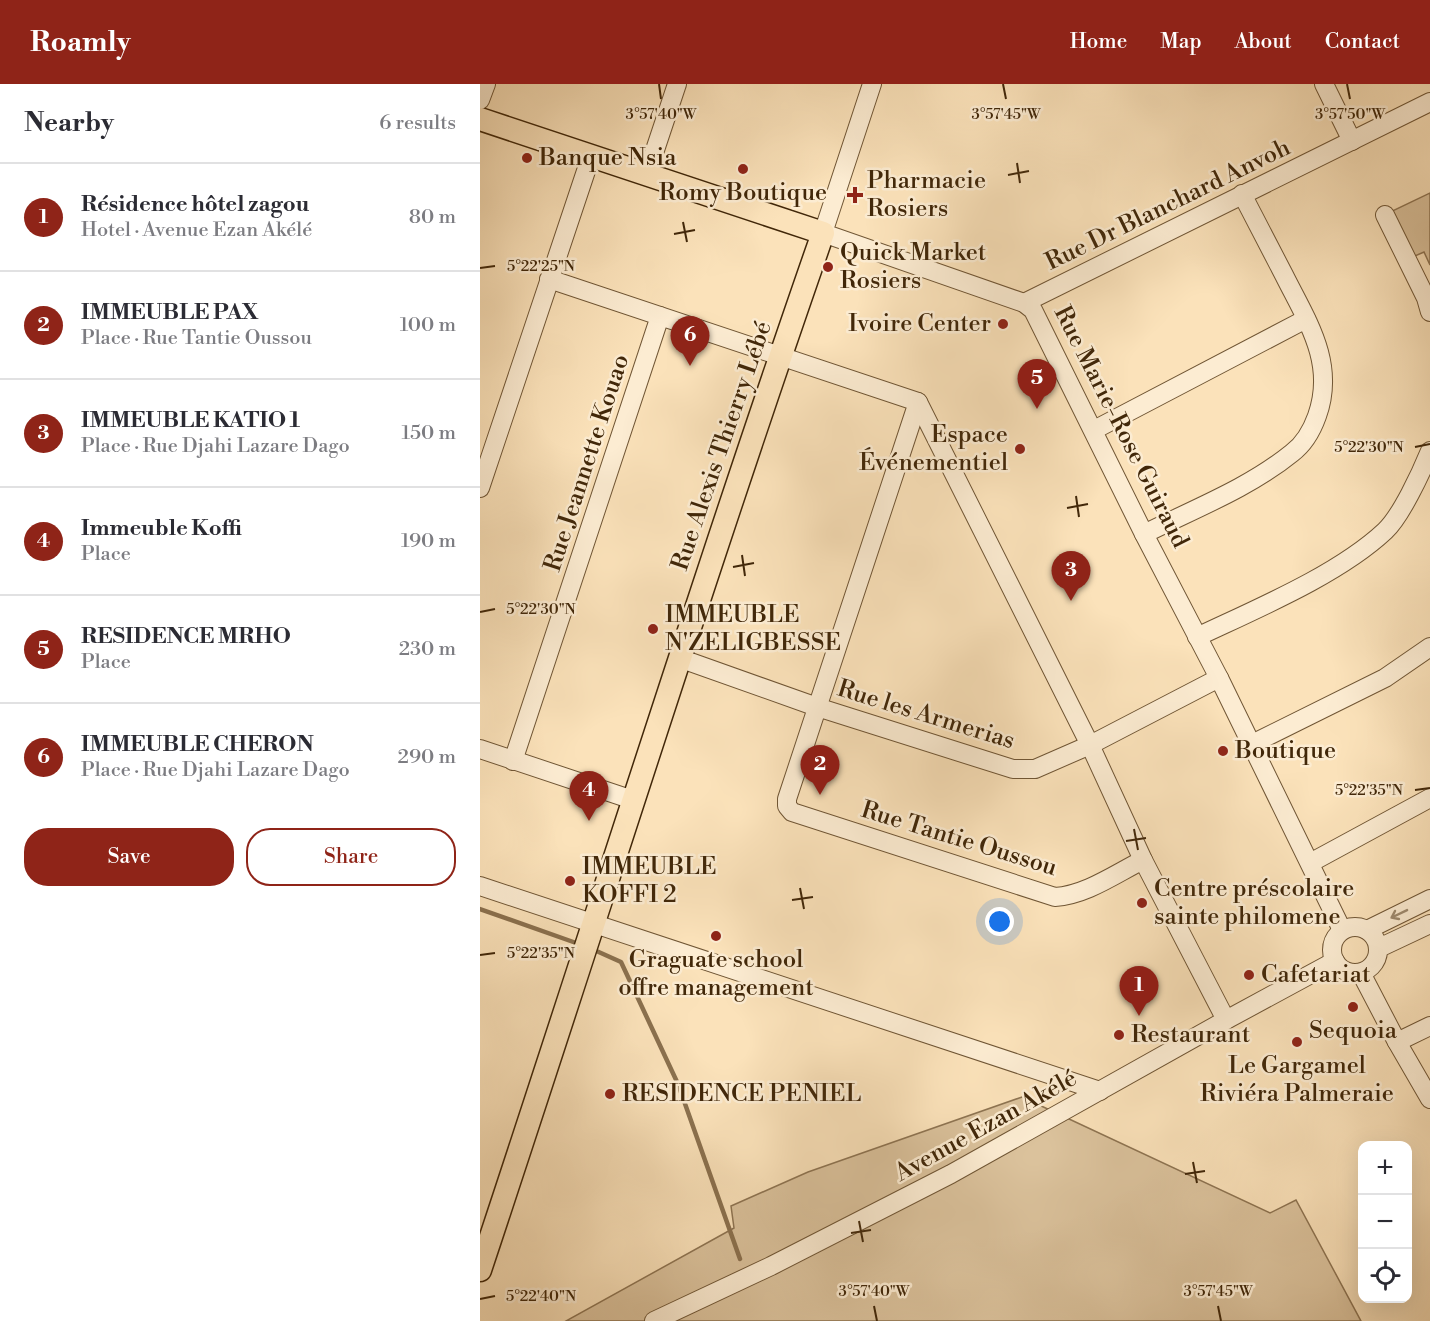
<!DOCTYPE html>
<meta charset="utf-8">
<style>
:root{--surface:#fff;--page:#f2f2f3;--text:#2b2b33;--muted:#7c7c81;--line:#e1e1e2;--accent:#8f2418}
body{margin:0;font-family:"Libre Bodoni",serif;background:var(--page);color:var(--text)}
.controls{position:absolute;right:18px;bottom:18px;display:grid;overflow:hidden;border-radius:12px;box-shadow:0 6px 24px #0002}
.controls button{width:54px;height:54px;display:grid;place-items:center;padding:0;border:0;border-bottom:2px solid var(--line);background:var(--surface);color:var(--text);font:30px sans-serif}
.you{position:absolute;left:520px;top:838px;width:21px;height:21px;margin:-15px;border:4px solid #fff;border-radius:50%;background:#1a73e8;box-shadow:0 0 0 9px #1a73e833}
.badge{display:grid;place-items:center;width:39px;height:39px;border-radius:50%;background:var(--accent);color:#fff;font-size:20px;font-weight:700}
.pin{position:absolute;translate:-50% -50px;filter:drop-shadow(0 2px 3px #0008)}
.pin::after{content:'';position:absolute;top:32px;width:21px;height:18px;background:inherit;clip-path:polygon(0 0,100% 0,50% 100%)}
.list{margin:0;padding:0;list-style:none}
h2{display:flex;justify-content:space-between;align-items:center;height:78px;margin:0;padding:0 24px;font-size:26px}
h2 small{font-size:20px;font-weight:400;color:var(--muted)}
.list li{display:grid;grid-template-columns:39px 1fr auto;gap:18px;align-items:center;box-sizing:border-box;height:108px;padding:0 24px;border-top:2px solid var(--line)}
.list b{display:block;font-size:22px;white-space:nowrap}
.list p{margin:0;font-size:20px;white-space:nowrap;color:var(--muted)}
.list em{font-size:20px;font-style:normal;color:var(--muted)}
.actions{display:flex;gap:12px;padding:18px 24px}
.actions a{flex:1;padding:14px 0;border:2px solid var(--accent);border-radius:24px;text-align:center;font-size:21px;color:var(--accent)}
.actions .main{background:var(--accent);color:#fff}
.icon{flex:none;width:33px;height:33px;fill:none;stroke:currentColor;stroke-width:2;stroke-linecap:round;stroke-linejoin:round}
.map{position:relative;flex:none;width:950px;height:1237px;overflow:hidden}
header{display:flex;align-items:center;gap:36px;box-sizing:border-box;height:84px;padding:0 30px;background:var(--accent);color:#fff}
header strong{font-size:28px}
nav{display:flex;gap:33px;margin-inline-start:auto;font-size:21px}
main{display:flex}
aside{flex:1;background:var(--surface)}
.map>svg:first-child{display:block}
.green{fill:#dbc29c;stroke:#8e7452;stroke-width:1.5}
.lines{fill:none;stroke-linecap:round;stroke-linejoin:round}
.stream{stroke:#8b714f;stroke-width:4.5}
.minor-casing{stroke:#705635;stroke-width:20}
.major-casing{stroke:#412709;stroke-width:25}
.minor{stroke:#fcecd2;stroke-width:18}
.major{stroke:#fbe2ba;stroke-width:22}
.oneway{stroke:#9e8a6e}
.ticks{fill:none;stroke:#412709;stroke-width:2}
.poi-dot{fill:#8f2418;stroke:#fcecd2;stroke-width:2}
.labels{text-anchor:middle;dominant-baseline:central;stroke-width:5;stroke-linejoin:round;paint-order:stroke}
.poi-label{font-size:24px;fill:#412709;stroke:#fcecd2;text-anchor:start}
.street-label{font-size:24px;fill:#412709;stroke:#fcecd2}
.ticks-label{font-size:15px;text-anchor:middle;fill:#412709;stroke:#fcecd2;stroke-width:5;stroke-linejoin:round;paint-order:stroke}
</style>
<header>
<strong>Roamly</strong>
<nav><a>Home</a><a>Map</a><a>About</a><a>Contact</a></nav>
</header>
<main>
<aside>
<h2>Nearby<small>6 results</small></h2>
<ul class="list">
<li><span class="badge">1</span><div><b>Résidence hôtel zagou</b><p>Hotel · Avenue Ezan Akélé</p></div><em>80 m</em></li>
<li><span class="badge">2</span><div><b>IMMEUBLE PAX</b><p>Place · Rue Tantie Oussou</p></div><em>100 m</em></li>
<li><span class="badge">3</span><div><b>IMMEUBLE KATIO 1</b><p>Place · Rue Djahi Lazare Dago</p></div><em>150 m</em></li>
<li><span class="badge">4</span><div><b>Immeuble Koffi</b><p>Place</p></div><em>190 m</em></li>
<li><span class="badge">5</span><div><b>RESIDENCE MRHO</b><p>Place</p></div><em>230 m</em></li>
<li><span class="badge">6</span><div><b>IMMEUBLE CHERON</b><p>Place · Rue Djahi Lazare Dago</p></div><em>290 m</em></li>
</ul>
<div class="actions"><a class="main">Save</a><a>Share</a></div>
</aside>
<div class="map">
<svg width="950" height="1237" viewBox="0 0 950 1237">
<rect width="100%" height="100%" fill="#fbe2ba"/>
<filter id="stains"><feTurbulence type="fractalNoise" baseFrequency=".00333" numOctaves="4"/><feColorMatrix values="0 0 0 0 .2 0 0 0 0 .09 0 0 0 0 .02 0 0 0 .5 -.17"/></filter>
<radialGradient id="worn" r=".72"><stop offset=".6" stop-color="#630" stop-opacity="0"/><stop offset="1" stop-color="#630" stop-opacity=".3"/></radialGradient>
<!-- green -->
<g class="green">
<polygon points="950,109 950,181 944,168 928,175 906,130"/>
<polygon points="542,1013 790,1129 816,1116 881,1237 86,1237 254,1144 251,1122 328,1088"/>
</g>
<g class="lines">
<!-- stream -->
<g class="stream">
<polyline points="0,825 99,860"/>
<polyline points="112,865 141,878 198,1000 260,1175"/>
</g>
<!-- minor casing -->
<g class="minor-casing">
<g id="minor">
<polyline points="392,0 343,149 544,219 553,226 664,450 739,594 862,846"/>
<polyline points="844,0 872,57"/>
<polyline points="0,16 6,0"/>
<polyline points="167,90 197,0"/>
<polyline points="905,131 946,214 950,228"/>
<polyline points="69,195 438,318 610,661 663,776 746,936"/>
<polyline points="544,219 950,18"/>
<path d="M 438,318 L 307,715 L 307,722 L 312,728 L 575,813 C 606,811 635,790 663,776"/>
<polyline points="614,346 826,235"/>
<polyline points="0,404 111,72"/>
<path d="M 664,450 C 714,425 769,404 812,369 C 824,360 832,346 837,332 C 856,279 827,237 804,191 C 790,164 776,137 762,110"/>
<path d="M 717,553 C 776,525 858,491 905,447 C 921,432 941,389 950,367"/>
<polyline points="199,574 337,623 533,685 555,685 610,661 739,594"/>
<polyline points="772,660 905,594 950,563"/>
<polyline points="0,665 153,716"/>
<polyline points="33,677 180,232"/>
<polyline points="830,779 950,714"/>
<polyline points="0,802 620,1007"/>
<circle cx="875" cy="866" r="23"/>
<polyline points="887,846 950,815"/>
<polyline points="899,864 950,840"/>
<polyline points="881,889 917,958 950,1015"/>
<polyline points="917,958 950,942"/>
<polyline points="174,1237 291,1182 471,1090 746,936 855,877"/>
</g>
</g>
<!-- major casing -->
<g class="major-casing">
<path id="major" d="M 0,35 L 343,149 C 223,493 115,840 0,1186"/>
</g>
<!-- minor -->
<use href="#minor" class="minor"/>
<!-- major -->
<use href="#major" class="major"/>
</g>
<!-- one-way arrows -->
<defs><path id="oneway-shaft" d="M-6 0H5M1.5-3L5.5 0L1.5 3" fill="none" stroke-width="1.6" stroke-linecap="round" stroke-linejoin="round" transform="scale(1.5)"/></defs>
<use class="oneway" href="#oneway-shaft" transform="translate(919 830) rotate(154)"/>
<!-- ticks -->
<path class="ticks" d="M 179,0 L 181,15M 523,0 L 526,15M 867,0 L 870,15M 537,79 L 540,99M 528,91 L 549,87M 203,138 L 207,158M 194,150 L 215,146M 0,184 L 15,182M 935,363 L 950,360M 596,412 L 599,433M 587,424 L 608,420M 262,471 L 265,492M 253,483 L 274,479M 0,528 L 15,525M 935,706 L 950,704M 654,745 L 658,766M 646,757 L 666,754M 320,804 L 324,825M 312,816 L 333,813M 0,871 L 15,869M 713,1078 L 717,1099M 705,1090 L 725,1087M 379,1137 L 383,1158M 371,1149 L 391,1146M 0,1215 L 15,1212M 394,1222 L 397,1237M 738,1222 L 741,1237"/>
<!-- markers -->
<g class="poi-dot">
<circle cx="47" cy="74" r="6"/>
<circle cx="263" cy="85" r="6"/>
<path d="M372 102h6v6h6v6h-6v6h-6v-6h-6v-6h6z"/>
<circle cx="348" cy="183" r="6"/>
<circle cx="523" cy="240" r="6"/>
<circle cx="540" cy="365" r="6"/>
<circle cx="173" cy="545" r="6"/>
<circle cx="743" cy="667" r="6"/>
<circle cx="90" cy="797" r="6"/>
<circle cx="662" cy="819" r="6"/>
<circle cx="236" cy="852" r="6"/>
<circle cx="769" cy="891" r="6"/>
<circle cx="873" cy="923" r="6"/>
<circle cx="639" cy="951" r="6"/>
<circle cx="817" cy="958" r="6"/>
<circle cx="130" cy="1010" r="6"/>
</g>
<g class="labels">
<!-- poi labels -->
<g class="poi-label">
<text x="59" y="74">Banque Nsia</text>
<text x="387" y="97">Pharmacie<tspan x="387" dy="28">Rosiers</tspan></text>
<text x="263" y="109" text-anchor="middle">Romy Boutique</text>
<text x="360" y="169">Quick Market<tspan x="360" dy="28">Rosiers</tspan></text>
<text x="511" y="240" text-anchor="end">Ivoire Center</text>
<text x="528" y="351" text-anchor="end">Espace<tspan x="528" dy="28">Événementiel</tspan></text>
<text x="185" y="531">IMMEUBLE<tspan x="185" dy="28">N'ZELIGBESSE</tspan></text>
<text x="755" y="667">Boutique</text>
<text x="102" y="783">IMMEUBLE<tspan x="102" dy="28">KOFFI 2</tspan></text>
<text x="674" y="805">Centre préscolaire<tspan x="674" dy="28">sainte philomene</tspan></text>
<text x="236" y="876" text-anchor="middle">Graguate school<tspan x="236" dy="28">offre management</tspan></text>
<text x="781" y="891">Cafetariat</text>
<text x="873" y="947" text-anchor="middle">Sequoia</text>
<text x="651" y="951">Restaurant</text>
<text x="817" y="982" text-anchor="middle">Le Gargamel<tspan x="817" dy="28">Riviéra Palmeraie</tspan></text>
<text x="142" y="1010">RESIDENCE PENIEL</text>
</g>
<!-- street labels -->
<g class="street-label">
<text transform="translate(688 121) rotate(-26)">Rue Dr Blanchard Anvoh</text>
<text transform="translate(641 343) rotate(63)">Rue Marie-Rose Guiraud</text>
<text transform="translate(242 362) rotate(-71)">Rue Alexis Thierry Lébé</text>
<text transform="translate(107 379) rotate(-72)">Rue Jeannette Kouao</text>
<text transform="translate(446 631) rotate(17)">Rue les Armerias</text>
<text transform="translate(479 755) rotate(17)">Rue Tantie Oussou</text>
<text transform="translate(506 1042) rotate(-29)">Avenue Ezan Akélé</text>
</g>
</g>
<g class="ticks-label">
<text x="181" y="35">3°57'40"W</text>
<text x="526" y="35">3°57'45"W</text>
<text x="870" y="35">3°57'50"W</text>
<text x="61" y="187">5°22'25"N</text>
<text x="889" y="368">5°22'30"N</text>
<text x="61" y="530">5°22'30"N</text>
<text x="889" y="711">5°22'35"N</text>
<text x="61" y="874">5°22'35"N</text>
<text x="394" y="1212">3°57'40"W</text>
<text x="738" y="1212">3°57'45"W</text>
<text x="61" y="1217">5°22'40"N</text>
</g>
<rect width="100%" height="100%" filter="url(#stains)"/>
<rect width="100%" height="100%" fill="url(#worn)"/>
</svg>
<div class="controls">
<button>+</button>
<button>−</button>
<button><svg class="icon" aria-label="locate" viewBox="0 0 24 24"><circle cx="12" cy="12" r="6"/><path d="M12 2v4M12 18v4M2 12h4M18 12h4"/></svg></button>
</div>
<div class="you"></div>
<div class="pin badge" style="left:659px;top:932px">1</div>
<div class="pin badge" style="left:340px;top:711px">2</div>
<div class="pin badge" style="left:591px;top:517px">3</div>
<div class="pin badge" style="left:109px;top:737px">4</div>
<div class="pin badge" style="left:557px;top:325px">5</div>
<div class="pin badge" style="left:210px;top:282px">6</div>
</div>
</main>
